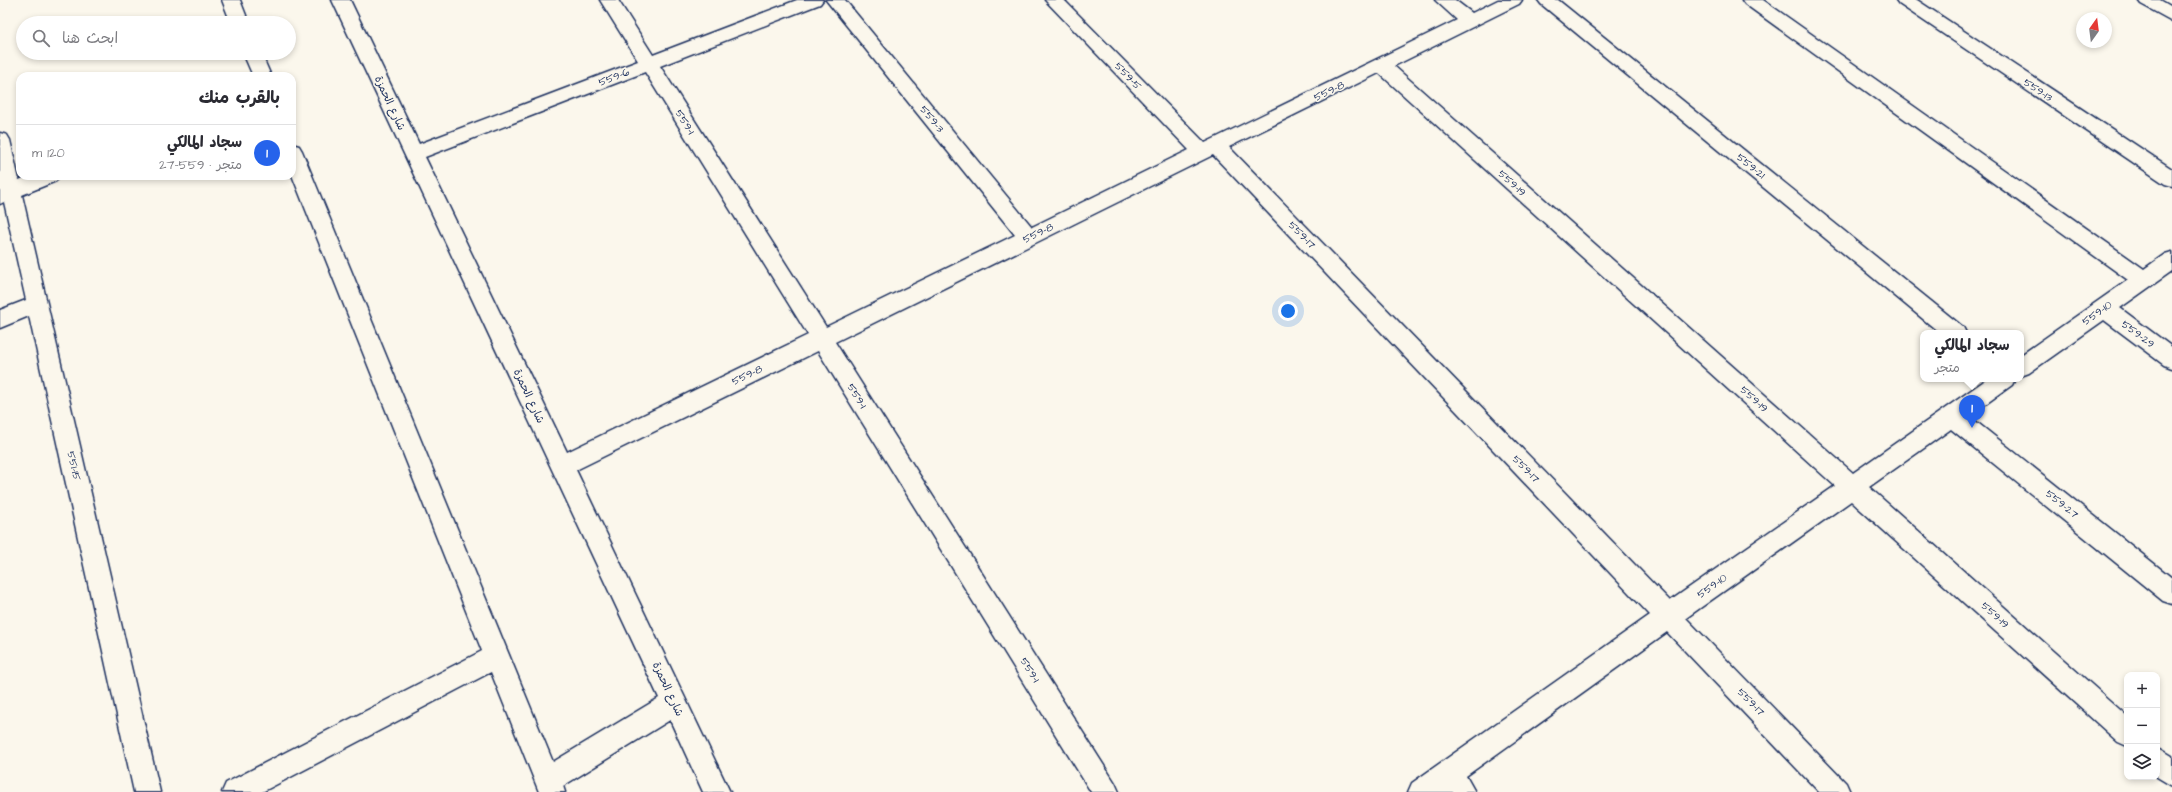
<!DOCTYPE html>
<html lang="ar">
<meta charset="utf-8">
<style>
:root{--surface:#fff;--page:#f2f2f3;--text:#2b2b33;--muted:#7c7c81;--line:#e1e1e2;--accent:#2563eb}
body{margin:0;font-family:"Architects Daughter","Playpen Sans Arabic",sans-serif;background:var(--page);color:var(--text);direction:rtl}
.controls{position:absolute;right:12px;bottom:12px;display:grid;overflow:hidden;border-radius:8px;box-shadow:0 2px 6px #0003}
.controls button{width:36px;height:36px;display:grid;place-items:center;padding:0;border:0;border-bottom:1px solid var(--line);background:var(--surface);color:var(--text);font:20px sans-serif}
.compass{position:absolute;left:2076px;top:12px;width:36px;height:36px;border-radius:50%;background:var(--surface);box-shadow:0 2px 6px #0003;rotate:14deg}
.you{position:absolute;left:1288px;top:311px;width:14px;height:14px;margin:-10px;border:3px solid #fff;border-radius:50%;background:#1a73e8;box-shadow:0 0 0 6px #1a73e833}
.badge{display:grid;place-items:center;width:26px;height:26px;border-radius:50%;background:var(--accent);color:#fff;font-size:13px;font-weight:700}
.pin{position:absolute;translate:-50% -33px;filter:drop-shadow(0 1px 2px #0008)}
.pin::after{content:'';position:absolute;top:21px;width:14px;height:12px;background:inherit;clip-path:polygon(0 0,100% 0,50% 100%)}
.popup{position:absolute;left:1920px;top:330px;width:104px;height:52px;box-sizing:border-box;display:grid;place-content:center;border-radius:8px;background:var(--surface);filter:drop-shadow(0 1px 3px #0005);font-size:13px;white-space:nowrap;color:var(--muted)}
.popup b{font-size:15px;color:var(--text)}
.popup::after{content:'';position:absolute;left:50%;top:100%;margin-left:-8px;border:8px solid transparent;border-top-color:var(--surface)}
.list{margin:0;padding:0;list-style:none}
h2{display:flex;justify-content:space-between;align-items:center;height:52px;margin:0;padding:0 16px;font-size:17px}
h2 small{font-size:13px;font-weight:400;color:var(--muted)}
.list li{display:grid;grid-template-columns:26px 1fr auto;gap:12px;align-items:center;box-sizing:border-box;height:56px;padding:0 16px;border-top:1px solid var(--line)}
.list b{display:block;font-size:15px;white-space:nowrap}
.list p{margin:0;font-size:13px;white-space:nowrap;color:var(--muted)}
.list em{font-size:13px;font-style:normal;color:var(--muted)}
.icon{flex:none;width:22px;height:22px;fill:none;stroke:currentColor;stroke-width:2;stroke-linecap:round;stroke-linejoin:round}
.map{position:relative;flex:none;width:2172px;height:792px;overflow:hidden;direction:ltr}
.search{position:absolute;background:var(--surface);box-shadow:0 2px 6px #0003;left:16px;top:16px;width:280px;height:44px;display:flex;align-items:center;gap:10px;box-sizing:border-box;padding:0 14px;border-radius:22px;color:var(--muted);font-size:15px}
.panel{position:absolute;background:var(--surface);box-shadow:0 2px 6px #0003;left:16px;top:72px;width:280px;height:108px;border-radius:12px;direction:rtl}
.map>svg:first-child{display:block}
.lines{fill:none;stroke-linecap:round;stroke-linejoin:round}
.minor-casing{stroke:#1b2f5e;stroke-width:3}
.minor{fill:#fbf7ec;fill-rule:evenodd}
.labels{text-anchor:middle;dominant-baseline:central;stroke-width:3;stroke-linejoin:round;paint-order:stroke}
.street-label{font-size:11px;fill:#1b2f5e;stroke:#fbf7ec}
</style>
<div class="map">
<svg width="2172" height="792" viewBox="0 0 2172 792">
<rect width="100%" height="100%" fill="#fbf7ec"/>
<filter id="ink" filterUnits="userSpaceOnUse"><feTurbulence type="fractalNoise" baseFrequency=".025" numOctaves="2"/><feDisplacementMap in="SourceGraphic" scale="8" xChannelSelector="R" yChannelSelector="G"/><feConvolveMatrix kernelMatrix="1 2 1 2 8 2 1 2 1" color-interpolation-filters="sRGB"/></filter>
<g filter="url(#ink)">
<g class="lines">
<!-- minor casing -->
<g class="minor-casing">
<g id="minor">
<polygon points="222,0 240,0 249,23 231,23"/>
<path d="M 332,0 L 350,0 L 419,144 L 638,61 L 600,0 L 618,0 L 653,55 L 797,0 L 823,0 L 820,4 L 660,66 L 826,327 L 1015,235 L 826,0 L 845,0 L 1032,227 L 1189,150 L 1045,0 L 1064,0 L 1205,143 L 1457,20 L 1435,0 L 1455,0 L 1472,13 L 1498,0 L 1522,0 L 1519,4 L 1394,66 L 1853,473 L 1987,379 L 2015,379 L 2012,385 L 1969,416 L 2172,578 L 2172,604 L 2163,601 L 1951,429 L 1869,487 L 2127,716 L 2127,746 L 2118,742 L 1851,501 L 1686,618 L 1846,783 L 1850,792 L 1819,792 L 1667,632 L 1466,776 L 1475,792 L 1408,792 L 1412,783 L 1650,615 L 1213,155 L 835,342 L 1115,783 L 1119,792 L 1091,792 L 818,351 L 576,470 L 730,792 L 703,792 L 670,720 L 563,786 L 565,792 L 539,792 L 491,672 L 262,792 L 222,792 L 226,783 L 482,651 L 292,175 L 292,144 L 299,146 L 302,151 L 553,762 L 659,698 ZM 645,72 L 808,335 L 567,452 L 425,157 ZM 1379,73 L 1835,486 L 1670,601 L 1229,147 Z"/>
<polygon points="1538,0 1558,0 1963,327 1966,333 1940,333 1541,4"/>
<polygon points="1742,0 1763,0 2144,269 2165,254 2172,252 2172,271 2120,308 2172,347 2172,368 2164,365 2104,320 2029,373 2021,376 2021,355 2128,280 1745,4"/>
<polygon points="1896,0 1917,0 2172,169 2172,186 2165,184 1899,4"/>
<polygon points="2138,0 2160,0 2172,7 2172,21 2141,4"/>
<polygon points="243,53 261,53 271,76 253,76"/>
<polygon points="0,133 7,135 10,140 19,180 29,176 59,176 56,181 22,195 160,792 134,792 29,316 0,328 0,310 26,300 4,202 0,204"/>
<polygon points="2157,747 2172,756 2172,786 2157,777"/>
</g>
</g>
<!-- minor -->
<use href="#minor" class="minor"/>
</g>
</g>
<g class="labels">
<!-- street labels -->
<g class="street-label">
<text transform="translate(1128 76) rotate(46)">559-5</text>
<text transform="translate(614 77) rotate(-21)">559-6</text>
<text transform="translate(2038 90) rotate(34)">559-13</text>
<text transform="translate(1329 91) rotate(-26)">559-8</text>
<text transform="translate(390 103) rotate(65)">شارع الحمزة</text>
<text transform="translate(932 119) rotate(51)">559-3</text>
<text transform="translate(685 122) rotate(58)">559-1</text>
<text transform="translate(1751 166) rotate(39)">559-21</text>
<text transform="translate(1512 183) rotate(42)">559-19</text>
<text transform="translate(1038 233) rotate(-26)">559-8</text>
<text transform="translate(1302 235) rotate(46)">559-17</text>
<text transform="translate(2097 313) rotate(-35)">559-10</text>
<text transform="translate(2138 334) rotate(37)">559-29</text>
<text transform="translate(747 375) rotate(-26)">559-8</text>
<text transform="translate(529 396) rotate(65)">شارع الحمزة</text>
<text transform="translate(857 396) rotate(58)">559-1</text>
<text transform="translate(1754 399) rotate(42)">559-19</text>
<text transform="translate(74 466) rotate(77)">551-15</text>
<text transform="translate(1526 469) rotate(46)">559-17</text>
<text transform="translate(2062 504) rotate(39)">559-27</text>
<text transform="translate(1712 586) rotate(-35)">559-10</text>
<text transform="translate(1995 615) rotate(42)">559-19</text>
<text transform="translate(1030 670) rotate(58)">559-1</text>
<text transform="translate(668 689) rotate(65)">شارع الحمزة</text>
<text transform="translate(1751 702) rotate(46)">559-17</text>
</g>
</g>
</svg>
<div class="controls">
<button>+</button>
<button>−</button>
<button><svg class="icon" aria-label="layers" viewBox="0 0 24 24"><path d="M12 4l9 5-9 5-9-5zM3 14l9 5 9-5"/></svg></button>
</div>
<svg class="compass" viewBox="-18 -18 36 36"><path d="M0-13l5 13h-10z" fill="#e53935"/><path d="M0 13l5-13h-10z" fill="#7c7c81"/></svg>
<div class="you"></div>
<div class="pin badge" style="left:1972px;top:428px">1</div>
<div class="popup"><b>سجاد المالكي</b>متجر</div>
<div class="search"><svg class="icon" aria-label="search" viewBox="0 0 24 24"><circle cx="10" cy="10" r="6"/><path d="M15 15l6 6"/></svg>ابحث هنا</div>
<section class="panel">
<h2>بالقرب منك<small></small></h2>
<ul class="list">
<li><span class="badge">1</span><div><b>سجاد المالكي</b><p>متجر · 559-27</p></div><em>120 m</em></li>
</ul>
</section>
</div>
